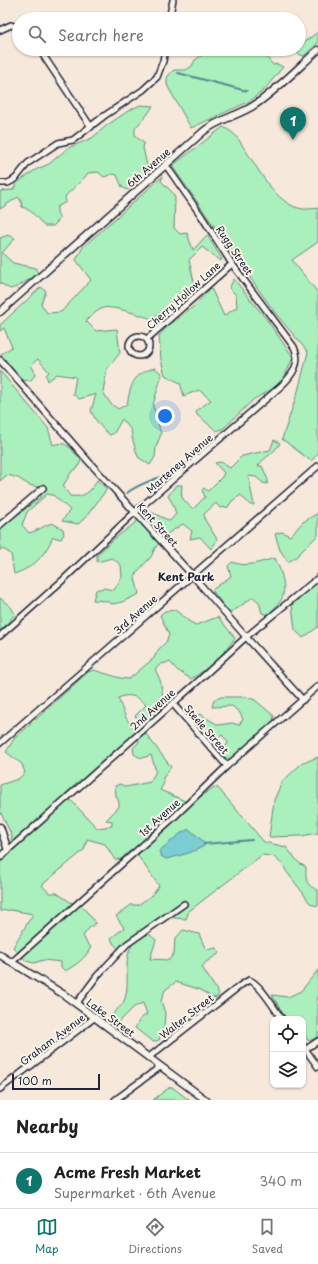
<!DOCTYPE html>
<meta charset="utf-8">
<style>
:root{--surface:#fff;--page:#f2f2f2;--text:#202124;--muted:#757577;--line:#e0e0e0;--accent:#0f766e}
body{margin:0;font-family:"Playpen Sans",sans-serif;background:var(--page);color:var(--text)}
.controls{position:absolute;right:12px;bottom:12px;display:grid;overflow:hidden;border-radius:8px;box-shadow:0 1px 3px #0004}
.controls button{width:36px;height:36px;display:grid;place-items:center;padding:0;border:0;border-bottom:1px solid var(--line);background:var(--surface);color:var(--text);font:20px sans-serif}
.scale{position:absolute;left:12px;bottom:10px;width:88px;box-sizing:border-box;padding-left:4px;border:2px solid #22223b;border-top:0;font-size:11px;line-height:14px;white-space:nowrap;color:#22223b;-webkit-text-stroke:3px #f7f3e8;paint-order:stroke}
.you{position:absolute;left:165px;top:416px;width:14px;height:14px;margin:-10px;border:3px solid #fff;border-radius:50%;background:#1a73e8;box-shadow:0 0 0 6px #1a73e833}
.badge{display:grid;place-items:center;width:26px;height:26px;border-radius:50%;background:var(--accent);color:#fff;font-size:13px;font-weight:700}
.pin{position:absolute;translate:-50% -33px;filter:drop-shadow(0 1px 2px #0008)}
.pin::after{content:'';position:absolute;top:21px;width:14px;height:12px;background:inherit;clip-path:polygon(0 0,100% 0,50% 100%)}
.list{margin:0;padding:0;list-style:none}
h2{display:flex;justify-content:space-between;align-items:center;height:52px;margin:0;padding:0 16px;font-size:17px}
h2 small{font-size:13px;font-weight:400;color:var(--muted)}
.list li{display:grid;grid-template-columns:26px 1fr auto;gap:12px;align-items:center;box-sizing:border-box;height:56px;padding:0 16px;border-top:1px solid var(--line)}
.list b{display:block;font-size:15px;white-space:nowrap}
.list p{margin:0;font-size:13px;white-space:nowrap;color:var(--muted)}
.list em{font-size:13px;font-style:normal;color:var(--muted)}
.icon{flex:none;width:22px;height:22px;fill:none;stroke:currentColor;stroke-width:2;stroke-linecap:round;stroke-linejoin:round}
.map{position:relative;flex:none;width:318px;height:1100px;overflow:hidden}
.search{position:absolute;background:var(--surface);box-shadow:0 1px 3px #0004;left:12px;right:12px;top:12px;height:44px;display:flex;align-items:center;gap:10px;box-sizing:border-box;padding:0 14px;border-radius:22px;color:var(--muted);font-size:15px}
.sheet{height:108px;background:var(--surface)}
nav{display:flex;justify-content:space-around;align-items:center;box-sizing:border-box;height:56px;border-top:1px solid var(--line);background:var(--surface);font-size:11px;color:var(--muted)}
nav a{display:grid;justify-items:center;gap:2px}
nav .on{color:var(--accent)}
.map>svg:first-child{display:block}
.green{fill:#a9f0bc;stroke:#66897c}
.water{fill:#7bcdd2;stroke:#578996}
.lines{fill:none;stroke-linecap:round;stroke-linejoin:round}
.stream{stroke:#578996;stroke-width:2}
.minor-casing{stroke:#22223b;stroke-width:8}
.tertiary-casing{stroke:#22223b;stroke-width:9}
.minor{stroke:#f7f3e8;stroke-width:5}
.tertiary{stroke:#f7f3e8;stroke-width:6}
.labels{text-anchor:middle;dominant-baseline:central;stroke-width:4;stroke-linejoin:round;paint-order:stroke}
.street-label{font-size:10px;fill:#22223b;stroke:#f7f3e8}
.neighbourhood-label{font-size:11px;font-weight:bold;fill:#22223b;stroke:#f7f3e8}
</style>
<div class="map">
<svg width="318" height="1100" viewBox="0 0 318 1100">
<rect width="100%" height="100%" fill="#f6e8db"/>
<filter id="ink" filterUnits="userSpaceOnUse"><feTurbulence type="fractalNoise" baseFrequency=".025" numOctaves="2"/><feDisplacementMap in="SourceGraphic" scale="8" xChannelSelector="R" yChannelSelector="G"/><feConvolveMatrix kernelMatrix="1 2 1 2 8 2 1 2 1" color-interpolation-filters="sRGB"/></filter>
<g filter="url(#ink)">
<!-- green -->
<g class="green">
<polygon points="318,32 318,43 304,56 298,54 297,49 299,49 299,46"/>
<path d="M 210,49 L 260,49 L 273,65 L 277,64 L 283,67 L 264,90 L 250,101 L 191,128 L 168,87 C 165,78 168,75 174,70 L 186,70 L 192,66 L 195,60 Z"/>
<path d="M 140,105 L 153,106 L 147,115 L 135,128 L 135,136 L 144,143 L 143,148 L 148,170 C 143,178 136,184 127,190 L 122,187 L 117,175 L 112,174 L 104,177 L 98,172 L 88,173 C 81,183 72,188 65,197 L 66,202 L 57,207 L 57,212 L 60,219 L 53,226 L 44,226 C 37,218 32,210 22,207 L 21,201 L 18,197 L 0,209 L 0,191 L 13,190 L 17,183 L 35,170 L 49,164 L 68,148 L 92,138 L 106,126 L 128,111 Z"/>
<path d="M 223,127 C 236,133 238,139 246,151 C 259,170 277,206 303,209 C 307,209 313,209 318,208 L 318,242 L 292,260 L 318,293 L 318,454 L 311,461 L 282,439 L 298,391 L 308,352 L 276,314 L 256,286 L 172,166 Z"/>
<path d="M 163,176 L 161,181 L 172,192 L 175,198 L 174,228 L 180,234 L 187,233 L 193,250 L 207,235 L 222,259 L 221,261 L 202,247 L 189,260 L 194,282 L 167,307 L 152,319 C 143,316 111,305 103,308 C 96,311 91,316 86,321 L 96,331 L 117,329 L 120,353 L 107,369 L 103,392 L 110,403 L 118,409 L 127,404 C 131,385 133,373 155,368 L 162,374 L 153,405 L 161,434 L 156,447 L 155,457 L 150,465 L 138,457 L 133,441 L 131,430 L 122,419 L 114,433 L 110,435 C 101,428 96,421 91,411 L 96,394 L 79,399 L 73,394 L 76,377 L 57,374 L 48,381 L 46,375 L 49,372 L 38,359 L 31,365 L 36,374 L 31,380 L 22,381 L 1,354 L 12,347 L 4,328 L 0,331 L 0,325 L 41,287 L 46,291 L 41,304 L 47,313 L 61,312 L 91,280 L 76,260 L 83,247 Z"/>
<polygon points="8,235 15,238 2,253 13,263 36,268 38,274 17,287 10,289 0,283 0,238"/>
<polygon points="234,279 267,320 293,357 283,381 269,391 254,399 224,428 217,431 197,415 196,411 211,400 199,390 184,396 180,383 165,375 161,360 159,336 167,327 193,307 211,288 224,316 237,307 236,295 229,288"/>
<path d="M 0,371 L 48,428 L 53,445 C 67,439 72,451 81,460 L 78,468 L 72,471 L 63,486 L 70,496 C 84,498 91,492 97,480 L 107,489 L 86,517 L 78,524 L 62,521 L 70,510 L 53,495 L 47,494 L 27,512 L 22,525 L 29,533 C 38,531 43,526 52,523 L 63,529 L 64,534 L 61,539 L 53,537 C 44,556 35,567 14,574 L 11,554 L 3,549 L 0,550 L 0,528 L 41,497 L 43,488 L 29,485 L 18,478 L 7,475 L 0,481 Z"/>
<path d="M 274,440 L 280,443 C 275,453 264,457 258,466 L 262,466 L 268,480 L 267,484 L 263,483 L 256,477 L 248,476 L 254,505 L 250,505 L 241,495 L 232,501 L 228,507 L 220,508 L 216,503 L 204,514 L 205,520 L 217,539 L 214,545 L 211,549 L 200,537 L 190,539 L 192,531 L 183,524 L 167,534 L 155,548 L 151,557 L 137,572 L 135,578 L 139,594 L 122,602 L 112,604 L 106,601 L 93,600 L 96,590 L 103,588 L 114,590 L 122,577 L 121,565 L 112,558 L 97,562 L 97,555 L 114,539 L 135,523 L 145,512 L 149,511 L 170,521 L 176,514 L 173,504 L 168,496 L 176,485 L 182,485 C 180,500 183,499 193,509 L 205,497 L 202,490 L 204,488 L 208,491 L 222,477 L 224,473 L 215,463 L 221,462 L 230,468 L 242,456 L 270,450 Z"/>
<polygon points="318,513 318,535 296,557 288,562 280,550 275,534 282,532 290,536 303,522"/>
<path d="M 275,558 C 280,569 286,583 283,595 C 282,602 273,609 268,615 L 262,613 L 259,602 L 253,597 L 238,608 L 229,613 L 212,590 L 231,576 L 228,566 L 232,562 C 246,568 261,562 275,558 Z"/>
<polygon points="318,581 318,627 303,638 295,630 292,605"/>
<polygon points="0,598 11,607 15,614 0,632"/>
<path d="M 175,610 L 190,622 L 196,625 L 218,617 L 235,638 C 224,654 208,669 191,679 L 177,670 L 170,662 L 161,664 L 155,669 L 160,680 L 165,706 L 147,722 L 141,722 L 135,716 L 146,705 C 138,696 129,693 118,698 C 122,708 127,725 137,731 L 65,794 L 97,828 L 112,826 L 112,821 L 106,820 L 119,807 L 119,802 L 116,796 L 115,786 L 120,784 L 126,787 L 150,782 L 156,771 L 151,755 C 144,758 140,759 134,754 L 133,748 L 139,742 L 137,738 L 143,730 L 171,767 L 163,778 L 164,783 L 160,790 L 185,801 L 177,810 L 149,833 L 152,836 L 140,847 L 130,851 L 121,859 L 115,860 L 105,844 L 87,839 L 84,850 L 42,885 L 49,893 L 57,893 L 70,902 L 82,906 L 96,923 L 89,928 L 83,936 L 87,943 L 91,947 C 85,959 76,965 65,971 L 61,967 L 61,962 L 43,960 L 34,963 L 26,961 L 13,947 L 33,914 L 11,910 L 0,911 L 0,863 L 10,854 L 12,836 L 0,811 L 0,785 L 18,779 L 25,773 L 22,764 L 6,752 L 14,739 L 88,672 L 94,670 L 120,678 L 129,679 L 154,658 L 158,650 L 166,642 L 169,635 L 160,615 L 165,611 Z"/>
<polygon points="221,697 247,697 255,700 274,716 273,722 237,753 229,759 224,757 218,752 227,745 228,742 222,735 215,741 210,738 196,720 197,715 201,714 206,718 219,725 232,723 239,725 243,719 240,713 232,706 212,707 214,700"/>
<polygon points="318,757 318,833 301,836 269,837 274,800 282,782 301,764"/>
<path d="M 214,787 L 218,788 L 264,842 L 286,847 L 299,863 L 306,867 C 306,880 305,885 318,890 L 318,906 L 313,905 L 309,902 L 303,893 L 286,871 L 284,866 L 273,856 L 262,855 L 189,911 L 186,919 L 165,917 L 120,951 L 113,943 L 111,938 L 124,928 L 116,916 L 131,905 L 138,905 L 152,895 L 159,886 L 138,856 L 139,852 L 193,802 Z"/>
<path d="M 183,930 L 199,934 L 206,950 L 216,948 L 220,953 L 206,962 L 202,967 L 219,994 L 216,998 L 211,997 L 201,990 L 176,982 L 165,990 L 161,1001 L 165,1013 L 164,1026 L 159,1040 L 153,1042 L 135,1028 L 140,1019 L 147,1014 L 143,1003 L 134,1007 L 118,1023 L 111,1018 C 113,1011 121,1008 124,1001 C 134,978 114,944 149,934 L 156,940 L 150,959 L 169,960 L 174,953 L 175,939 Z"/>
<polygon points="318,970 318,998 316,1003 318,1005 318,1037 309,1041 303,1034 303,1019 287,1019 283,1014 272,995 288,997 301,991"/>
<polygon points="170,1087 172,1087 189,1100 153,1100"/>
</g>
<!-- water -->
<path class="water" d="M 189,829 L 204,842 L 204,846 C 192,853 179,856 166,859 L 161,856 L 159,851 L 181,833 Z"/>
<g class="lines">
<!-- stream -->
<g class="stream">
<polyline points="178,73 247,91"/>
<path d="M 127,493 C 138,484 151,481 165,475 C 170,473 174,470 179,468"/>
<polyline points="204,844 252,840"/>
</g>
<!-- minor casing -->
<g class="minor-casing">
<g id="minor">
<polyline points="169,19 173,0"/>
<polyline points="0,30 11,25 19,28"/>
<polyline points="39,49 91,127"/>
<polyline points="0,183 8,183 12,181 16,178 28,163 58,143 73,140 104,116 143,90 157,77 163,61 165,49"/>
<circle cx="139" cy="346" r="10"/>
<polyline points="147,339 232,264"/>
<polyline points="0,360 89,462 193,576 246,637 303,700"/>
<polyline points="0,525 43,488"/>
<path d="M 0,636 L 64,579 L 135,512 L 280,387 C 292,376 302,363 294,347 L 232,264 L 202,217 L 165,164"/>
<polyline points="173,704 227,766"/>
<polyline points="0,743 318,466"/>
<polyline points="8,850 195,684 246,637 318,578"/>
<polyline points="12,962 172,819 227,766 318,686"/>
<polyline points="76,1004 97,976 127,944 184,904"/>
<polyline points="303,1046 318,1067"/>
<polyline points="306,1049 318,1041"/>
<path d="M 149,1057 L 241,985 L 249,980 C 260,983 275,1010 282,1019"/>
<polyline points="0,1089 94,1018"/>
<polyline points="115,1100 160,1067"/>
</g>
</g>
<!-- tertiary casing -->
<g class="tertiary-casing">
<g id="tertiary">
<path d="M 0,312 L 204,131 C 219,119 237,116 253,106 C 275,92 299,67 318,50"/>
<polyline points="0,827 8,850 0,857"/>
<polyline points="0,955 63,994 206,1100"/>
</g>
</g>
<!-- minor -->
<use href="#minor" class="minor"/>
<!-- tertiary -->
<use href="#tertiary" class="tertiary"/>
</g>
</g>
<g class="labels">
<!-- street labels -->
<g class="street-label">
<text transform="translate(148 167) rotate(-41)">6th Avenue</text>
<text transform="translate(235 250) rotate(56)">Rugg Street</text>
<text transform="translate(183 295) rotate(-42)">Cherry Hollow Lane</text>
<text transform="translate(179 463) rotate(-41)">Marteney Avenue</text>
<text transform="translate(158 524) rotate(48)">Kent Street</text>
<text transform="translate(135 614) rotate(-41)">3rd Avenue</text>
<text transform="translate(152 709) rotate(-42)">2nd Avenue</text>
<text transform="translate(207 729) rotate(49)">Steele Street</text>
<text transform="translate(159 817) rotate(-42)">1st Avenue</text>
<text transform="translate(186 1016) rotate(-38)">Walter Street</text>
<text transform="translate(111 1017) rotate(36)">Lake Street</text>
<text transform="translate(52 1039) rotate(-37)">Graham Avenue</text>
</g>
<!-- neighbourhood labels -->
<g class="neighbourhood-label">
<text x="186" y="576">Kent Park</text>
</g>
</g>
</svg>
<div class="controls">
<button><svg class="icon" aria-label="locate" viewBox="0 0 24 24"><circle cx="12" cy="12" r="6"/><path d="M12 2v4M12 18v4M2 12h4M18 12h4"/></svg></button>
<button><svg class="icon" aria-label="layers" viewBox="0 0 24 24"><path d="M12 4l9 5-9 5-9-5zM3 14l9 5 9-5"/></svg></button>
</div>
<div class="scale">100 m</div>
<div class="you"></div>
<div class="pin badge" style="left:293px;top:140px">1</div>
<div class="search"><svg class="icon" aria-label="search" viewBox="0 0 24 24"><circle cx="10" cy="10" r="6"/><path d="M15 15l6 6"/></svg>Search here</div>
</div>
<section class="sheet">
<h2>Nearby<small></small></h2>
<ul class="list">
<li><span class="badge">1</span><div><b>Acme Fresh Market</b><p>Supermarket · 6th Avenue</p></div><em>340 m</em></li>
</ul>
</section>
<nav>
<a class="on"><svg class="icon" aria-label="map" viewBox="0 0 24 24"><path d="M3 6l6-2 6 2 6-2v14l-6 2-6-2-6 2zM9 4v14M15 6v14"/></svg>Map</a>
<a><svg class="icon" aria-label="directions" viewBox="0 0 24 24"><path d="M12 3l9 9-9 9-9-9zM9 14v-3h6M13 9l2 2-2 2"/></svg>Directions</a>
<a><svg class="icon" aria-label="saved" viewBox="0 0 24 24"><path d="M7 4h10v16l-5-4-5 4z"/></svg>Saved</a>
</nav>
